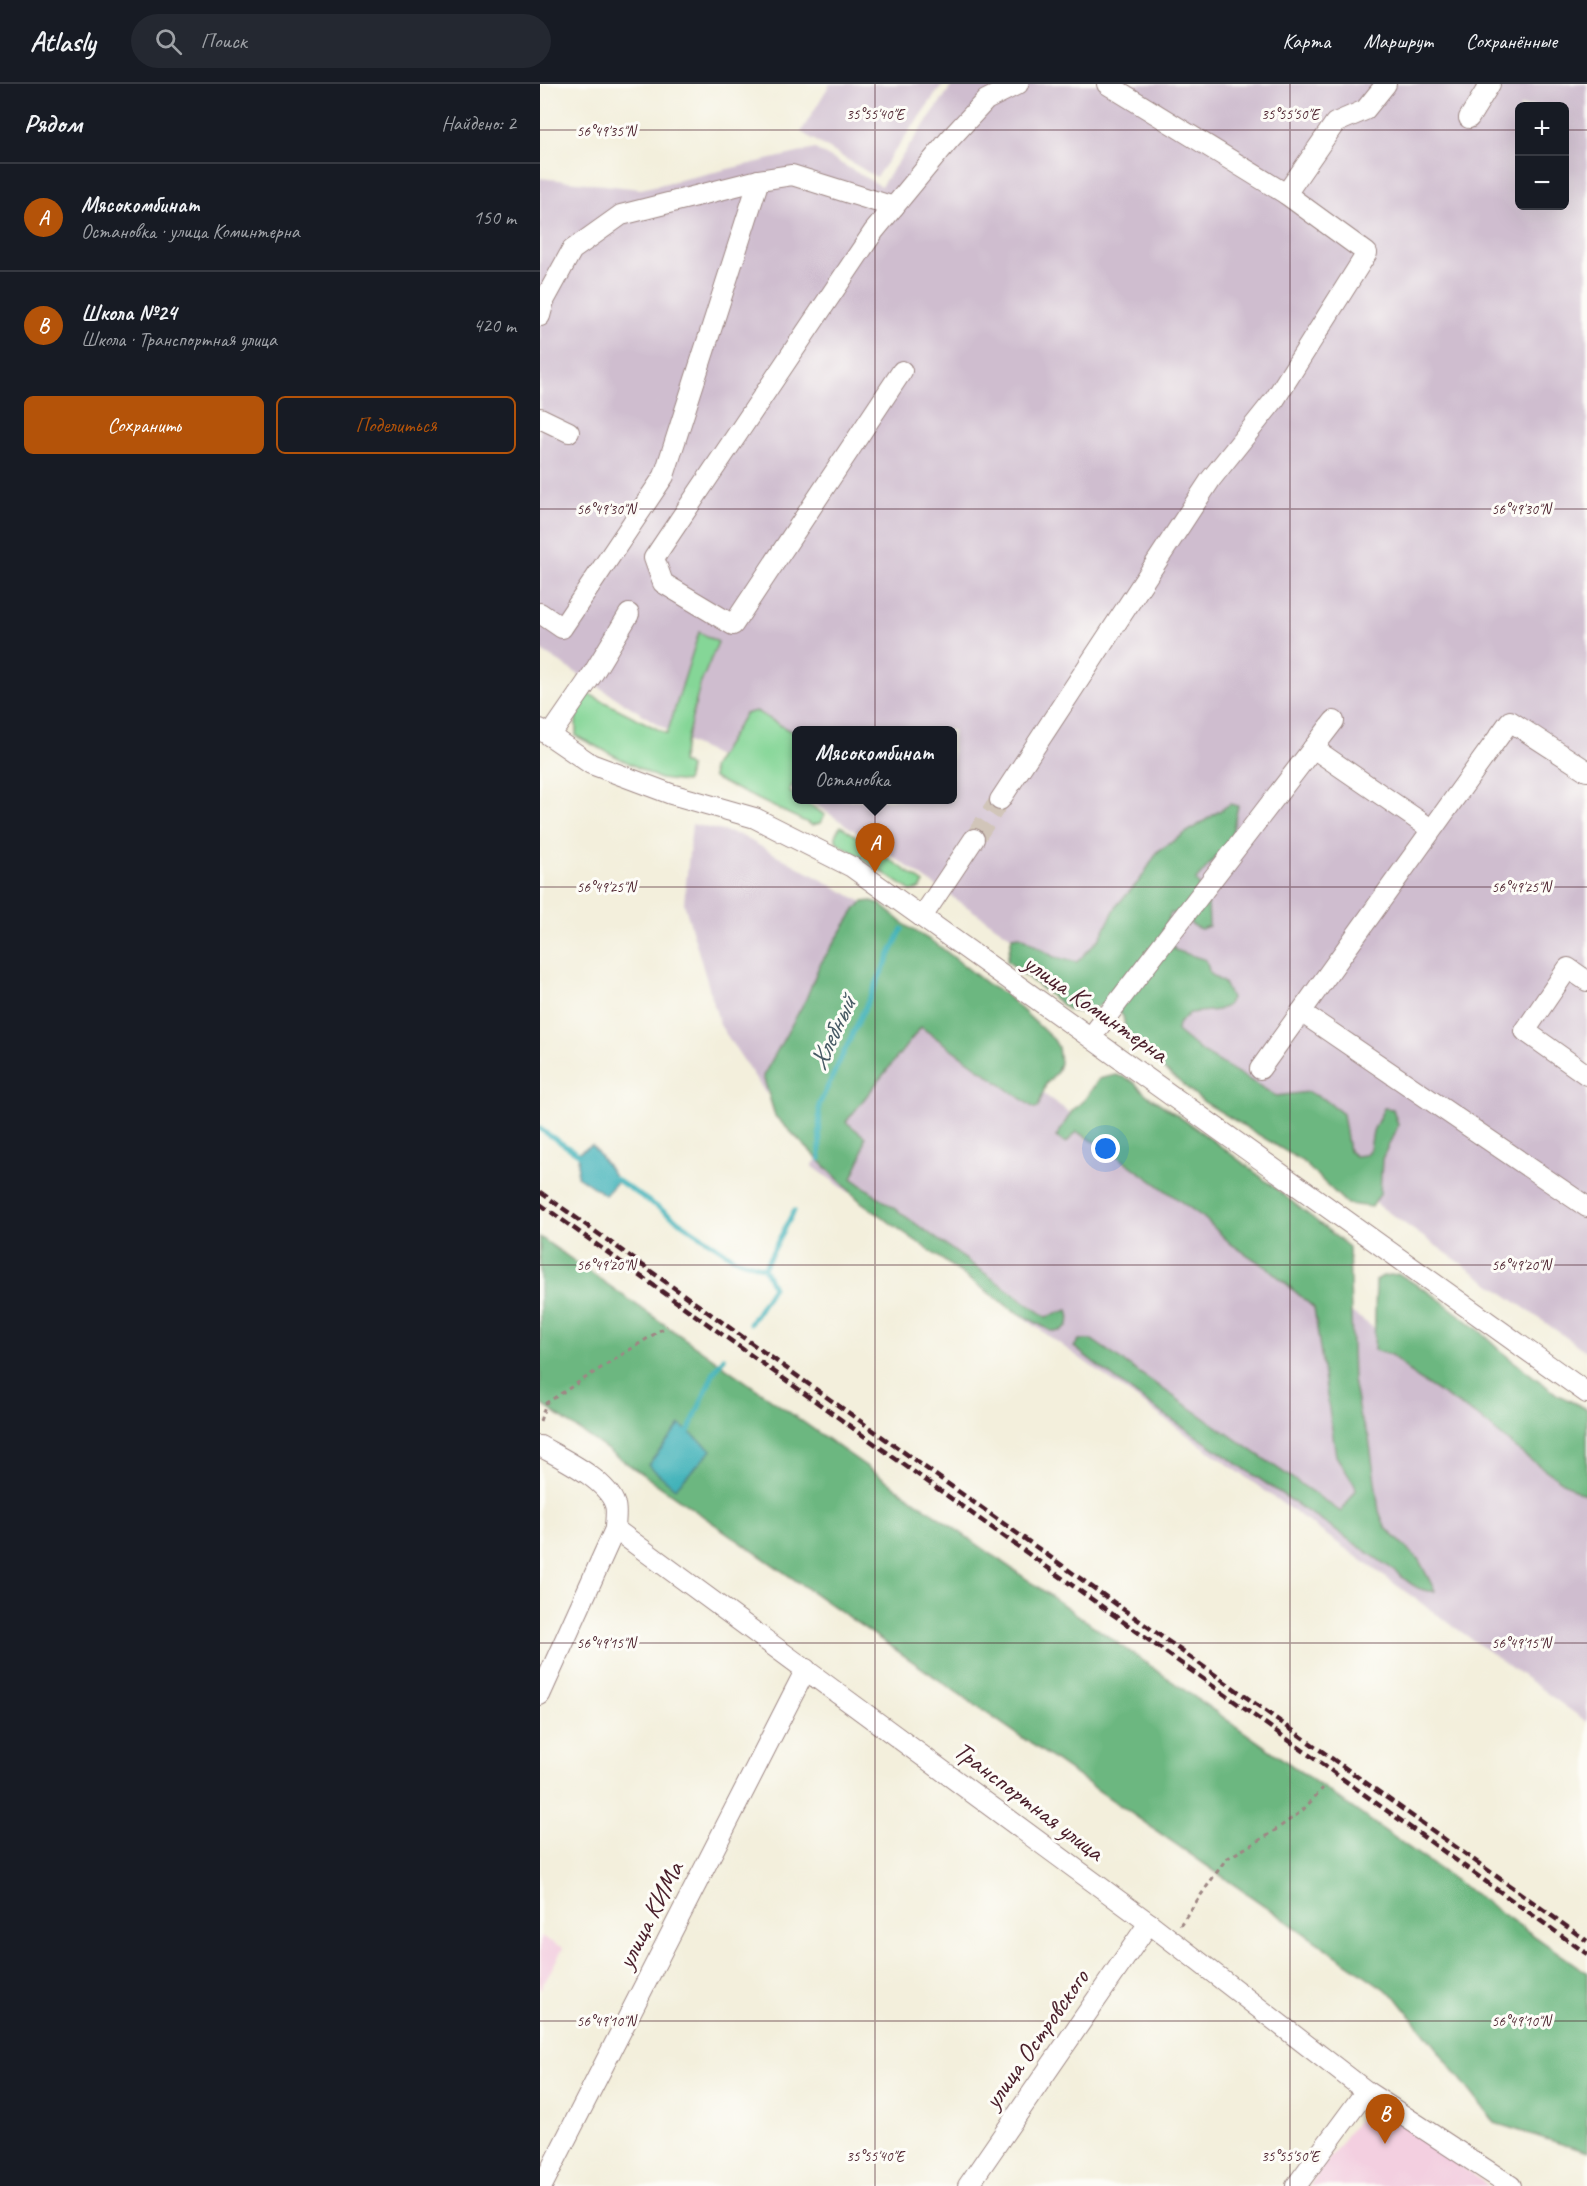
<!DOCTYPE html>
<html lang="ru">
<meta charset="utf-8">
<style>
:root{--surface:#171b24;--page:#242831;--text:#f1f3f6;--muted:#9ea1a6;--line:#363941;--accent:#b45309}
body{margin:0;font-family:Caveat,sans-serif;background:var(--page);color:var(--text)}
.controls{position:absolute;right:18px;top:18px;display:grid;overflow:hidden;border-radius:9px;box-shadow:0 6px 24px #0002}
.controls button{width:54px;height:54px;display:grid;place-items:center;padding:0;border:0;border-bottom:2px solid var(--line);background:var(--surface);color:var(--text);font:30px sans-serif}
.you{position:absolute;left:566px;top:1065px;width:21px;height:21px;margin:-15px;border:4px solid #fff;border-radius:50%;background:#1a73e8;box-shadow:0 0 0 9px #1a73e833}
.badge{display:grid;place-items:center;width:39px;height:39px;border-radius:50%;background:var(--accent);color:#fff;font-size:20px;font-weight:700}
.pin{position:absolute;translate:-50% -50px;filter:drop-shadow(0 2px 3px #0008)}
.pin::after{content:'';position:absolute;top:32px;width:21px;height:18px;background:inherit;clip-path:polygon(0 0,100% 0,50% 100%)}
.popup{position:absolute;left:252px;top:642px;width:165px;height:78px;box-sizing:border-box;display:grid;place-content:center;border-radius:9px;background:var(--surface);filter:drop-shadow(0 2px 4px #0005);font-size:20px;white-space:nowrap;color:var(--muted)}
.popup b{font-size:22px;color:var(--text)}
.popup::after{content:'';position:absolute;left:50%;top:100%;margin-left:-12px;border:12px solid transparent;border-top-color:var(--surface)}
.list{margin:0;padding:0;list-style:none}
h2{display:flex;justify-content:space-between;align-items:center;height:78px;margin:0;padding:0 24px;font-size:26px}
h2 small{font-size:20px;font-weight:400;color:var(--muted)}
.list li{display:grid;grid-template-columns:39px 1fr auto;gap:18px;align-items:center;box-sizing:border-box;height:108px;padding:0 24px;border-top:2px solid var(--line)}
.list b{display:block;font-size:22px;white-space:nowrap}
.list p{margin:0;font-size:20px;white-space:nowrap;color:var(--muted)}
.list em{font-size:20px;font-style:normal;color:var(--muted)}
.actions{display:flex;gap:12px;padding:18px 24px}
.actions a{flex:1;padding:14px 0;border:2px solid var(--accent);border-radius:9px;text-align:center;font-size:21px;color:var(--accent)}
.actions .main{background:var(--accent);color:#fff}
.icon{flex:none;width:33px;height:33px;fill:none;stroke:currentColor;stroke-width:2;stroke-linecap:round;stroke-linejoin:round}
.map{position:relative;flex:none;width:1047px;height:2102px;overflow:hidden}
header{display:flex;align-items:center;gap:36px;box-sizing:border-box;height:84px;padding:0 30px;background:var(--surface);border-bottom:2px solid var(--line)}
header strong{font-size:28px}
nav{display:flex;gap:33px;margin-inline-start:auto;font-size:21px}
.search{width:420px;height:54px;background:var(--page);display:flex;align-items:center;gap:15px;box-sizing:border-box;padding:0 21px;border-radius:33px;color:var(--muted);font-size:22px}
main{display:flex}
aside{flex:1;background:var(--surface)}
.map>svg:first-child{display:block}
.built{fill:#f3cfe0}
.industrial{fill:#cfbdcf;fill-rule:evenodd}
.green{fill:#85d697;stroke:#687a61;stroke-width:1.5}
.forest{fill:#6cb780;stroke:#5b6b56;stroke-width:1.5}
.water{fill:#43b3ba;stroke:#466972;stroke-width:1.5}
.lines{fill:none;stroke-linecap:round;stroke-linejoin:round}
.stream{stroke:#43b3ba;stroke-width:5}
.minor-tunnel{stroke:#d1c5b9;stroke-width:20;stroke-dasharray:20 10;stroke-linecap:butt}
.minor-casing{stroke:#9e8784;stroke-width:22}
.path{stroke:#9e8784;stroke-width:3;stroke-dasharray:4.5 4.5;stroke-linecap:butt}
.minor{stroke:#fff;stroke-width:20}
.rail{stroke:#4a1f2b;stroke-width:4.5;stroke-dasharray:9 4.5;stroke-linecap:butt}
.ticks{fill:none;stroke:#4a1f2b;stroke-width:1.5;stroke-opacity:0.45}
.labels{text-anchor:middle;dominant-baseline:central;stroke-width:6;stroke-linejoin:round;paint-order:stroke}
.street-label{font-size:26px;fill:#4a1f2b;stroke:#fdfcf7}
.water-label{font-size:27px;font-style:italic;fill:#475a64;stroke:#fdfcf7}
.ticks-label{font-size:15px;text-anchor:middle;fill:#4a1f2b;stroke:#fdfcf7;stroke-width:6;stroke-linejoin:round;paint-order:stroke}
</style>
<header>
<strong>Atlasly</strong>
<div class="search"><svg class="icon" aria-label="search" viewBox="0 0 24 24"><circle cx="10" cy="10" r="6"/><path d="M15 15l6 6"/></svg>Поиск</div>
<nav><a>Карта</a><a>Маршрут</a><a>Сохранённые</a></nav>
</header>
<main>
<aside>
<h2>Рядом<small>Найдено: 2</small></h2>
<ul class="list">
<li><span class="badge">A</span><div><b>Мясокомбинат</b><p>Остановка · улица Коминтерна</p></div><em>150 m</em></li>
<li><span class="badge">B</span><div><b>Школа №24</b><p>Школа · Транспортная улица</p></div><em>420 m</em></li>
</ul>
<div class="actions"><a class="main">Сохранить</a><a>Поделиться</a></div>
</aside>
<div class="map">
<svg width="1047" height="2102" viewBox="0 0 1047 2102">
<rect width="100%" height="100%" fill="#fdfcf7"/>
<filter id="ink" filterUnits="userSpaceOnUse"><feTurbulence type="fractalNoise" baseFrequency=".0167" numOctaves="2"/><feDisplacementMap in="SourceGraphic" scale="12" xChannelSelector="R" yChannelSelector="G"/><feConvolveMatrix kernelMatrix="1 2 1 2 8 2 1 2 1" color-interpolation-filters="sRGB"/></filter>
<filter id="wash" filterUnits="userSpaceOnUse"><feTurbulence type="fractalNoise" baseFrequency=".008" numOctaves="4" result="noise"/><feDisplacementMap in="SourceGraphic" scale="24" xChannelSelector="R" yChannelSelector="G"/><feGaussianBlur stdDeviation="1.35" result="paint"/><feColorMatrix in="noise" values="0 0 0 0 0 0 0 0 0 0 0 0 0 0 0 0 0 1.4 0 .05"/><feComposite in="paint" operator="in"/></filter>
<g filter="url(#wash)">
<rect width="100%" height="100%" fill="#f3efdc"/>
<!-- built -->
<g class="built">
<polygon points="0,1852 23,1864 0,1906"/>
<polygon points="831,2018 949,2102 769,2102"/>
</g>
<!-- industrial -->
<g class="industrial">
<polygon points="290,0 403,0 336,93 261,48"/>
<path d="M 413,0 L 1047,0 L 1047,1268 L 838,1121 L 547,904 L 269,716 L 413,716 L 413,646 L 257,646 L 257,708 L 143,656 L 0,566 L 0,94 L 101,105 L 275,65 L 341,102 ZM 980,22 L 1024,22 L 1024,122 L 980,122 Z"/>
<polygon points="152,740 200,751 333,824 226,1010 180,941 144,819"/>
<polygon points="382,924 1047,1395 1047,1638 272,1082"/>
</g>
<!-- green -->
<g class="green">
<polygon points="159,548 178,558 160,601 141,678 150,683 146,698 120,695 36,652 36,630 47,609 127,650"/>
<polygon points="216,627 257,651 257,694 249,707 257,713 257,716 262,716 285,731 280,739 272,741 173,694 172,684 205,630"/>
<polygon points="301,742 384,799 380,805 371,807 296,757 296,749"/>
</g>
<!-- forest -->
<g class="forest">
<path d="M 690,720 L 698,722 L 691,755 L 656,796 L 668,817 L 669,842 L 661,845 C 649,841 643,830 631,829 L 625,843 L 635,866 L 666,876 L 670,890 L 684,899 L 691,914 L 687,922 L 678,926 L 650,929 L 638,940 L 637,947 L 661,967 L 736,1012 L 768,1008 L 784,1015 L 803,1030 L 809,1067 L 815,1072 L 825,1071 L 830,1065 L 833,1047 L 844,1024 L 853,1025 L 858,1041 L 842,1075 L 840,1110 L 832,1123 L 807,1120 L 762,1077 L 664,1018 L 587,955 L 583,932 L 577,926 L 561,921 L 545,929 L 529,926 L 467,877 L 472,853 L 480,852 L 514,873 L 537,878 L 560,854 L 577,821 L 600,796 L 618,767 Z"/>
<polygon points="332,817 340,820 368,843 398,861 450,902 464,909 514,956 518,963 520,979 517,988 506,1000 498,1024 494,1024 381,943 306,1038 325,1053 321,1074 312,1094 506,1233 528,1226 530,1234 527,1242 520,1247 511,1247 473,1226 321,1118 235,1032 223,992 266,915 279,882 317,823 323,818"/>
<path d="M 575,991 C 599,996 595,1004 613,1015 C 682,1060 745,1112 809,1163 L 813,1296 L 820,1334 L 829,1353 L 839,1427 L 845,1443 L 879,1476 L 895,1507 C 879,1509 867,1497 855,1487 L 596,1311 L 534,1263 L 539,1256 L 552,1256 L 801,1428 L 816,1406 L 815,1401 L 796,1372 L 774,1224 L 729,1185 L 691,1160 L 664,1134 L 566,1064 L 537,1048 L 526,1059 L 516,1053 L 532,1027 L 545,1015 L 559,995 Z"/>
<polygon points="0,1153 1047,1889 1047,2068 955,2039 856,1913 0,1319"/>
<polygon points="859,1190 895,1212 939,1246 968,1273 1018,1311 1047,1325 1047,1410 1038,1408 985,1372 940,1334 877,1294 851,1271 834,1266 836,1196 843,1192"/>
</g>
<!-- water -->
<g class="water">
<polygon points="52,1061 78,1097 65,1111 37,1092 39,1068"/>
<polygon points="140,1341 172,1366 135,1404 108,1381"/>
</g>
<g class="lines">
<!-- stream -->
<g class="stream">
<polyline points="0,1045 44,1074"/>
<polyline points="280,1075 279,1021 362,845"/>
<polyline points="74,1094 194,1174 224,1184"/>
<polyline points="210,1240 233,1203 224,1184 254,1127"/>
<polyline points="148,1348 174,1288 184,1274"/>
</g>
</g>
</g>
<g filter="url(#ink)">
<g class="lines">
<!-- minor-tunnel -->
<polyline class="minor-tunnel" points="434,755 460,716"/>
<!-- minor casing -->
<g class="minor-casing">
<g id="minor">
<polyline points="567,0 746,110"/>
<polyline points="929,34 950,0"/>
<polyline points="0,232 4,217 32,166 81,131 219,96"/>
<polyline points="362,287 193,541 123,499 114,474 334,147 409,56 446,16 478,0"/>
<polyline points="0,334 29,348"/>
<polyline points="0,529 22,544 124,392 219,96 252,91 354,123"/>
<polyline points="0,645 51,680 131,710 215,734 312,783 1047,1309"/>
<polyline points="10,652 54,588 89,530"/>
<polyline points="773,664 891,745"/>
<polyline points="460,716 671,395 735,315 827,169 746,110 795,39 825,26 846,0"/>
<polyline points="382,833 434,755"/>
<polyline points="1047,897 1028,884 985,947 1047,991"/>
<polyline points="761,928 1047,1123"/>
<polyline points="551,953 794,637"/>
<polyline points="720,985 970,637 1047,687"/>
<path d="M 0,1362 C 21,1374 68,1396 75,1421 C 77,1427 75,1438 75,1445 L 609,1839 L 826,2007 L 971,2102"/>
<polyline points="0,1611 75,1445"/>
<polyline points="2,2102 266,1585"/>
<polyline points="428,2102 609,1839"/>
<polyline points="756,2102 826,2007"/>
</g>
</g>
<!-- path -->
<g class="path">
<polyline points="0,1337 6,1319 127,1242"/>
<polyline points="640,1841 686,1775 727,1752 762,1727 783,1704"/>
</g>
<!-- minor -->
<use href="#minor" class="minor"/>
<!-- rail -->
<g class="rail">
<polyline points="0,1108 1047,1857"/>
<polyline points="0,1120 1047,1870"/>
</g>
</g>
</g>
<!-- ticks -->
<path class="ticks" d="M 335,0 L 335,2102M 750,0 L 750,2102M 0,46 L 980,46M 1024,46 L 1047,46M 0,425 L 1047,425M 0,803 L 1047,803M 0,1181 L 1047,1181M 0,1559 L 1047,1559M 0,1937 L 1047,1937"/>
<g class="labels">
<!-- street labels -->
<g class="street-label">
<text transform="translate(556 924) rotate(35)">улица Коминтерна</text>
<text transform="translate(489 1717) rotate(37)">Транспортная улица</text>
<text transform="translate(110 1831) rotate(-63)">улица КИМа</text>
<text transform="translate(496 1955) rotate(-55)">улица Островского</text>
</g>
<!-- water labels -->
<g class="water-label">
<text transform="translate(292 949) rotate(-65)">Хлебный</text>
</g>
</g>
<g class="ticks-label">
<text x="335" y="35">35°55'40"E</text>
<text x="750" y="35">35°55'50"E</text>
<text x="66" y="52">56°49'35"N</text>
<text x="66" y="430">56°49'30"N</text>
<text x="981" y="430">56°49'30"N</text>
<text x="66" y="808">56°49'25"N</text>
<text x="981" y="808">56°49'25"N</text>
<text x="66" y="1186">56°49'20"N</text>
<text x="981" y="1186">56°49'20"N</text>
<text x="66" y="1564">56°49'15"N</text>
<text x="981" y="1564">56°49'15"N</text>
<text x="66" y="1942">56°49'10"N</text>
<text x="981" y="1942">56°49'10"N</text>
<text x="335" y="2077">35°55'40"E</text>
<text x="750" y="2077">35°55'50"E</text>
</g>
</svg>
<div class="controls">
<button>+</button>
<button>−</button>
</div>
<div class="you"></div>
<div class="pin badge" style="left:335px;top:789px">A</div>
<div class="popup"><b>Мясокомбинат</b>Остановка</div>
<div class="pin badge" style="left:845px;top:2060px">B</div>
</div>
</main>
